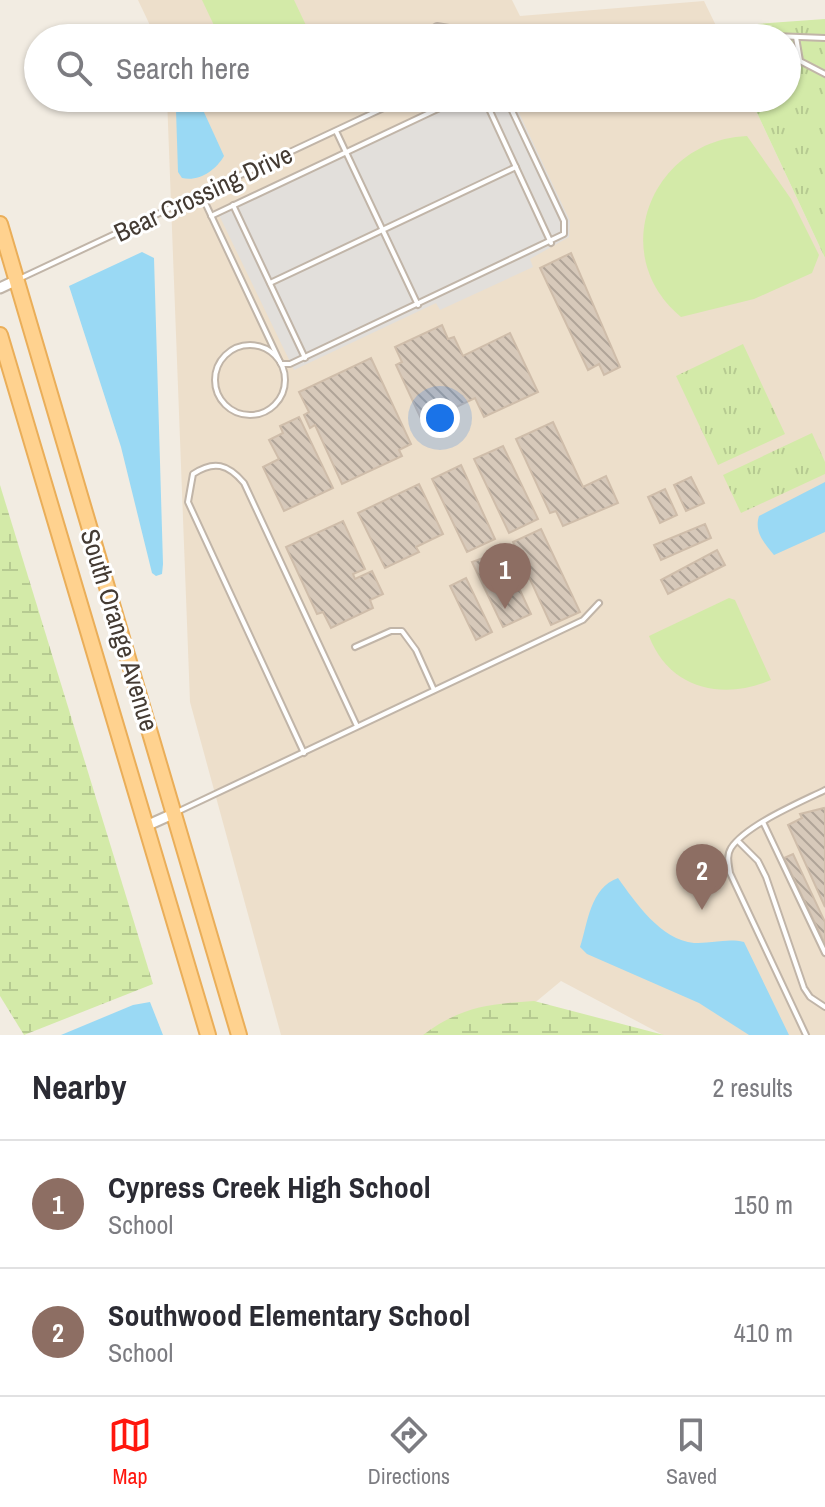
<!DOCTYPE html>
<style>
:root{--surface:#fff;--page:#f2f2f3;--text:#2b2b33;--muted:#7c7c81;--line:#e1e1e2;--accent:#ff160d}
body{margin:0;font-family:"Archivo Narrow",sans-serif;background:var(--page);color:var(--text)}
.you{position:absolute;left:440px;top:418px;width:28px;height:28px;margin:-20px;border:6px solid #fff;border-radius:50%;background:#1a73e8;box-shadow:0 0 0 12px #1a73e833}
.badge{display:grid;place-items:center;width:52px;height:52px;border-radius:50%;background:var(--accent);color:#fff;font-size:26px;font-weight:700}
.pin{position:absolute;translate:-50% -66px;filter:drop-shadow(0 2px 4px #0008)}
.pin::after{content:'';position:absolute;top:42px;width:28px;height:24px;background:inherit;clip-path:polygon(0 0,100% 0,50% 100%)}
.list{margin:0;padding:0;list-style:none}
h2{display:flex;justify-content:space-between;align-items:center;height:104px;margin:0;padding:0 32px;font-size:34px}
h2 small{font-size:26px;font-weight:400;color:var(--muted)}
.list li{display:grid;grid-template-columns:52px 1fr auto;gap:24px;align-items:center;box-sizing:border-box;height:128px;padding:0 32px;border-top:2px solid var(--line)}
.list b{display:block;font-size:30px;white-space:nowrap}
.list p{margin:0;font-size:26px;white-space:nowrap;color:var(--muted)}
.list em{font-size:26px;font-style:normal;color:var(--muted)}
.icon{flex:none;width:44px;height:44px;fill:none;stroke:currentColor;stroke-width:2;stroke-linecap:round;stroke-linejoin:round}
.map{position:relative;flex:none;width:825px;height:1035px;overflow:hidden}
.search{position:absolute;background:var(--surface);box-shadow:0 2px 6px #0004;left:24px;right:24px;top:24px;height:88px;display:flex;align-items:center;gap:20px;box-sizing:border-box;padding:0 28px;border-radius:44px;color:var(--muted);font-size:30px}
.sheet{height:360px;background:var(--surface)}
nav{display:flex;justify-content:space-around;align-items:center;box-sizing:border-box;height:112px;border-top:2px solid var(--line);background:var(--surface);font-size:22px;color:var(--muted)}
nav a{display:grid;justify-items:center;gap:4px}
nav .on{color:var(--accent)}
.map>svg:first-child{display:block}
.education{fill:#eddfcb}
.green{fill:#d3eaa8}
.wetland{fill:url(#wetland-marsh)}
.park{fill:url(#park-tufts)}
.parking{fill:#e2dfdb}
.water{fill:#9ad9f4}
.building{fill:url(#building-back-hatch);stroke:#cfbdaa;stroke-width:2}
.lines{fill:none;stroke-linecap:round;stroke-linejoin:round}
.lane-casing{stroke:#c1b5a8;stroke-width:8}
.street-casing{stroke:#c1b5a8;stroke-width:13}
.primary-casing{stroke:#eaae59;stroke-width:18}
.lane{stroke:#fff;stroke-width:4}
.street{stroke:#fff;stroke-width:9}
.primary{stroke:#ffd28f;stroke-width:14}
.labels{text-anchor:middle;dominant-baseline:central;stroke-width:6;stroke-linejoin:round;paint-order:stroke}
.street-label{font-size:26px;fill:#443b33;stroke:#fff}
</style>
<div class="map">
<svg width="825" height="1035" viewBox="0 0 825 1035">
<defs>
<pattern id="wetland-marsh" width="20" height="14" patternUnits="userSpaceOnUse" patternTransform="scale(2)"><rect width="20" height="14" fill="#d3eaa8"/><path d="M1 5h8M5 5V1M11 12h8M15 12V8" fill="none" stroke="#b6ca91"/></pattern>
<pattern id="park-tufts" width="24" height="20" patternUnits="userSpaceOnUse" patternTransform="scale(2)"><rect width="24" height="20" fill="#d3eaa8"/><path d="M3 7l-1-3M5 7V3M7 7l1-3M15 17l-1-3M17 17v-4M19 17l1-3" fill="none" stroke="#b6ca91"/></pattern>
<pattern id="building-back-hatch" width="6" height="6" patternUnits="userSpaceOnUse" patternTransform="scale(2)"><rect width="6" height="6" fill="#d7c9ba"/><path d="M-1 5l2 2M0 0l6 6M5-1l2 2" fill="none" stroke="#b0a498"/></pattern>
</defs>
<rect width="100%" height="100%" fill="#f2ece2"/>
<!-- education -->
<g class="education">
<polygon points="138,0 512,0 520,16 704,1 722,38 156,38"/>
<polygon points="167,98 750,98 825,258 825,1035 663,1035 561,981 496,1035 281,1035 190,702"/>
</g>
<!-- green -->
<g class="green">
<polygon points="202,0 294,0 312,38 220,38"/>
<path d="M 747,136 L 791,199 L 819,255 L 812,273 L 754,299 L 681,317 C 605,254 652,140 747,136 Z"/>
<path d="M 729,598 L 735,600 L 771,680 C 723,701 669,689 649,636 Z"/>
</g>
<!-- wetland -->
<g class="wetland">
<polygon points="0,485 153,984 24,1035 0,996"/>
<path d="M 534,1001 L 664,1035 L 423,1035 C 460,1007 489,1004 534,1001 Z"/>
</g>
<!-- park -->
<g class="park">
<polygon points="825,19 825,258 750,98 787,98 787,38 722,38 716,27"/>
<polygon points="743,344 785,434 718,465 676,376"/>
<polygon points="812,433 825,462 825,474 741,513 723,475"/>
</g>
<!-- parking -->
<polygon class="parking" points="459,98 512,98 570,221 569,237 530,259 533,267 440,310 436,303 294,370 217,211"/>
<!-- water -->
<g class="water">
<path d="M 176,110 L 203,110 L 224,156 C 216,170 199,182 182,178 L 178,172 Z"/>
<polygon points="142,252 154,258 163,564 162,574 156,576 152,573 121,447 69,286"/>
<path d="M 825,482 L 825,532 L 774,555 C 764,543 754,532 759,516 Z"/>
<path d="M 618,878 C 635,902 661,940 694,943 C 712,944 726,938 744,942 L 789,1035 L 749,1035 L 699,1003 L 587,954 L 580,947 C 588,922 590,888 618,878 Z"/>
<polygon points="150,1002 163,1035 61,1035 133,1005"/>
</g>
<!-- building -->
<g class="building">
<polygon points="571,253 620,367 604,375 599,364 588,370 540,268"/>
<polygon points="442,325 448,339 454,337 463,356 510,333 538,392 484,417 475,398 423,423 396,365 402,362 395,347"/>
<polygon points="371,358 411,444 399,450 402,456 342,484 315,425 310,428 304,415 309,412 299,392"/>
<polygon points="299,417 333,488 284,511 263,467 279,459 269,440 283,433 280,426"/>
<polygon points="553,422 583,487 606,476 618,503 563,526 556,511 550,513 516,439"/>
<polygon points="503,446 538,519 509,533 474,459"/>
<polygon points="461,465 495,539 467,552 432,479"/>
<polygon points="691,477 704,503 686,511 674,485"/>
<polygon points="419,484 443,534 416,547 419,552 385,568 358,513"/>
<polygon points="665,489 677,515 660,523 648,497"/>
<polygon points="343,521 365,569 353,574 355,579 372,571 383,594 370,600 373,608 331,628 323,612 317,614 286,547"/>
<polygon points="705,524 711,538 661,560 654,545"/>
<polygon points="541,529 580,612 551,625 513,542"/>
<polygon points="717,550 725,565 668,594 661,580"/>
<polygon points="502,551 531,614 503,627 472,562"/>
<polygon points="466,578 492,632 476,640 450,586"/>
<polygon points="824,808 825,810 825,907 788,825 802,818 800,814"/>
<polygon points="793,854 825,922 825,944 784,858"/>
</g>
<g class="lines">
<!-- lane casing -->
<g class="lane-casing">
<g id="lane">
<polyline points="796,37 800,61 825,74"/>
<polyline points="418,38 437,26 449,28 462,38"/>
<polyline points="653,38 694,33 825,38"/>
<polyline points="484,98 551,243"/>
<polyline points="336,131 418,305"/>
<polyline points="201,194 281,364 290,364 564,234 564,221 506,98"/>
<polyline points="233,205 305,358"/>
<polyline points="211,216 461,98"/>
<polyline points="19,279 405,98"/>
<polyline points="270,283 516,167"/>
<circle cx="250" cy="380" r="35"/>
<polyline points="355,647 391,631 402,631 416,650 434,690"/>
<path d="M 304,753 L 188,502 L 193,474 C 214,460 228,464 244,483 L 357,726"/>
<polyline points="177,812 583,620 599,603"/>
<polyline points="763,822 825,953"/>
<polyline points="738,841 758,861 766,877 804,988 810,997 825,1007"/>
<path d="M 806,1035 L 730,873 C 729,865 726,856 731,848 C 746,825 801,802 825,790"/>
</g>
</g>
<!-- street casing -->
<g class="street-casing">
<g id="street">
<polyline points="0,288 17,280"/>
<polyline points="146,826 175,813"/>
</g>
</g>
<!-- primary casing -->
<g class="primary-casing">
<g id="primary">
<polyline points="0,224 239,1035"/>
<polyline points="0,335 208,1035"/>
</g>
</g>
<!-- lane -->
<use href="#lane" class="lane"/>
<!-- street -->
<use href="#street" class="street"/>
<!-- primary -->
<use href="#primary" class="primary"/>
</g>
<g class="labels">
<!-- street labels -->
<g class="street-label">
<text transform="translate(203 193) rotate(-25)">Bear Crossing Drive</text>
<text transform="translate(120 630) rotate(73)">South Orange Avenue</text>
</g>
</g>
</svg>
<div class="you"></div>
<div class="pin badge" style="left:505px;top:609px;background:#8d6e63">1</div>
<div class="pin badge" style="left:702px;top:910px;background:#8d6e63">2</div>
<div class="search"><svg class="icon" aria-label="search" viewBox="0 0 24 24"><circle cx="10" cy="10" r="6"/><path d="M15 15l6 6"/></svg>Search here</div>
</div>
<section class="sheet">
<h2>Nearby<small>2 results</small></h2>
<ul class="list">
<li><span class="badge" style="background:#8d6e63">1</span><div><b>Cypress Creek High School</b><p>School</p></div><em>150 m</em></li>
<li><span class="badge" style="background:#8d6e63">2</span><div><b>Southwood Elementary School</b><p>School</p></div><em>410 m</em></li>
</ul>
</section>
<nav>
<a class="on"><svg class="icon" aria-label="map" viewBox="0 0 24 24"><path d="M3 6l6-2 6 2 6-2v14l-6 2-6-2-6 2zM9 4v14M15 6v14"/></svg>Map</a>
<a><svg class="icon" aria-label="directions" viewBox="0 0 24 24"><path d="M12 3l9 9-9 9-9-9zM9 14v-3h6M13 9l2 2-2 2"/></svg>Directions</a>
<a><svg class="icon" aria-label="saved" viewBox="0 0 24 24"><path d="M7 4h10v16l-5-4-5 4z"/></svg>Saved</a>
</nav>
